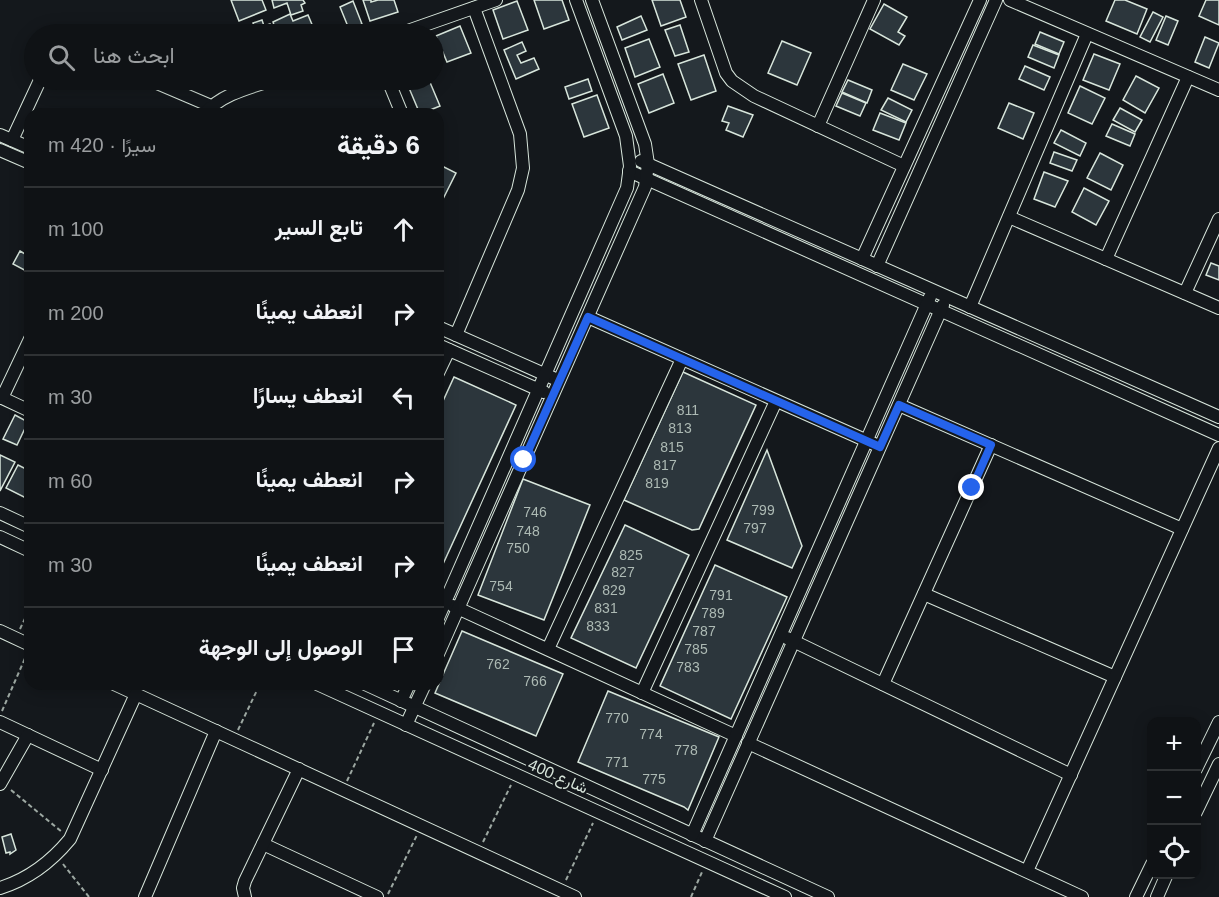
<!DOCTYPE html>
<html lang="ar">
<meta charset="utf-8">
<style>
:root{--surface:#0f1215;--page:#181b1e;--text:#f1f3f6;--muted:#9b9ea0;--line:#2f3234}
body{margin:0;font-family:Arial,Vazirmatn,sans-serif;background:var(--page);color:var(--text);direction:rtl}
.controls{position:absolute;right:18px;bottom:18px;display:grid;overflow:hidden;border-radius:12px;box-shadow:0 3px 15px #0003}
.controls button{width:54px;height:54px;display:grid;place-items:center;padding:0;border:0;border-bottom:2px solid var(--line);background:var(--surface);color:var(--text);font:30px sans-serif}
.stop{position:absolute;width:18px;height:18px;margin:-14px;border:4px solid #2563eb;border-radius:50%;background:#fff}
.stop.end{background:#2563eb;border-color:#fff;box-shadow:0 2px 6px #0008}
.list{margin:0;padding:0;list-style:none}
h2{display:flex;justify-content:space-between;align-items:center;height:78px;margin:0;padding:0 24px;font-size:26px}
h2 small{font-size:20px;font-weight:400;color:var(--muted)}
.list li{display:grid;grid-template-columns:39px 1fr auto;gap:18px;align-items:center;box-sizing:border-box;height:84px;padding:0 24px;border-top:2px solid var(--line)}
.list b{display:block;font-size:22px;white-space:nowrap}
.list em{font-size:20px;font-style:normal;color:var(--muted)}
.icon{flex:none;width:33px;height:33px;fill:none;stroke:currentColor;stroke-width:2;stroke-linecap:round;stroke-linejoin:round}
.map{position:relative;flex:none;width:1219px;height:897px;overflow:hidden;direction:ltr}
.search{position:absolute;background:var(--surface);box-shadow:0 3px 15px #0003;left:24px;top:24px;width:420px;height:66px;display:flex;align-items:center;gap:15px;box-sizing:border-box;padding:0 21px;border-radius:33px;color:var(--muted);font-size:22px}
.panel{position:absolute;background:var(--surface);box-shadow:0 3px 15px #0003;left:24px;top:108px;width:420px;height:582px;border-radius:18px;direction:rtl}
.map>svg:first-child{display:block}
.building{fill:#2c363c;stroke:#d8e6dc;stroke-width:1.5}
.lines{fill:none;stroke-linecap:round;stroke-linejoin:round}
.minor-casing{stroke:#d8e6dc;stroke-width:14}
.path{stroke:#9da8a2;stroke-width:2;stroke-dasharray:4.5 3;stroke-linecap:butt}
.minor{stroke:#14181c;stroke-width:12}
.route{stroke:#2563eb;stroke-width:8}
.labels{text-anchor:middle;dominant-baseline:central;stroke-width:4.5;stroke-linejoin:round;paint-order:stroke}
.number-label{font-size:14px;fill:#adbab4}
.street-label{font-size:16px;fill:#d8e6dc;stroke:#14181c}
</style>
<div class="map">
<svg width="1219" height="897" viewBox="0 0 1219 897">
<rect width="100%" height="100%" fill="#14181c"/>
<!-- building -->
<g class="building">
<polygon points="231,0 262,0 266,10 239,21"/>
<polygon points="272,0 303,0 305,3 301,5 303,11 291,15 287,3 274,8"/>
<polygon points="363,0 371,0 371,2 378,0 394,0 398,12 370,21"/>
<polygon points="534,0 562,0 569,20 544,29"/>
<polygon points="652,0 680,0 686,17 661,26"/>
<polygon points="1115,0 1125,0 1147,9 1137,34 1106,21"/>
<polygon points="1206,0 1219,0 1219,25 1199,16"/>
<polygon points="353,1 362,24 349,29 340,7"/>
<polygon points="517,1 528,30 503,39 493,10"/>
<polygon points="884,4 907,17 898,32 905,36 899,45 870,29"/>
<polygon points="1153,12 1163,17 1150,42 1140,37"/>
<polygon points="290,14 293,21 308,15 316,34 282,34 279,27 275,28 273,22"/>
<polygon points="641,16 647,30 622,40 617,27"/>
<polygon points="1166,16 1178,21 1168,45 1156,40"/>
<polygon points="262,20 264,26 270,24 274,34 243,34 255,30 253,23"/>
<polygon points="680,25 689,52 675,56 665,30"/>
<polygon points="460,26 471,53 447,62 436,36"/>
<polygon points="1040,32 1064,42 1059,54 1035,44"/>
<polygon points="1205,37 1219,43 1209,68 1195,62"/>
<polygon points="649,39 660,67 635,77 625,48"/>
<polygon points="782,41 811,53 797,85 768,73"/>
<polygon points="522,42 526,51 517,55 521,63 534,58 539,69 516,79 504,50"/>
<polygon points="1033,45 1059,55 1054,68 1028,57"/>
<polygon points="1094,54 1120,64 1109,90 1083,80"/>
<polygon points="704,55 716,91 691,100 678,64"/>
<polygon points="903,64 927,74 914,100 891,90"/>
<polygon points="1025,66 1050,77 1044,90 1019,79"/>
<polygon points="663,74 674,103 649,113 638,84"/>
<polygon points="1136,76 1159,88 1145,113 1123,100"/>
<polygon points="588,79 592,91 569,99 565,87"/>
<polygon points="429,80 440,106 420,114 409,88"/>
<polygon points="848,80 872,90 867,103 842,92"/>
<polygon points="1080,86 1105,98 1092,124 1068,113"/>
<polygon points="842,93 866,103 860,116 836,106"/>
<polygon points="597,95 609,128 584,137 572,104"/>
<polygon points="888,98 912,110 906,122 881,110"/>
<polygon points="1009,103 1034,113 1023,139 998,128"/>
<polygon points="728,106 753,115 743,137 726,130 729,123 722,121"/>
<polygon points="1120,108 1142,120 1135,132 1113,120"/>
<polygon points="880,113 906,123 899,140 873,130"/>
<polygon points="1112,124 1135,134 1130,146 1106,136"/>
<polygon points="1061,130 1086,143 1080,156 1054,143"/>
<polygon points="1054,152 1077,160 1072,171 1050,163"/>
<polygon points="1100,153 1123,165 1111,190 1087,178"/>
<polygon points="438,164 456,173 443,199 438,196"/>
<polygon points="1044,172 1068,181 1055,207 1034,199"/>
<polygon points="1084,188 1109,201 1096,225 1072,212"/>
<polygon points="20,251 30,257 30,273 13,264"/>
<polygon points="1211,263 1219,266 1219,280 1206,275"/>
<polygon points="683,372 756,405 699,529 692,530 624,500"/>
<polygon points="454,377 516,405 438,575 438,412"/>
<polygon points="15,415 28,422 17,445 3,439"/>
<polygon points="767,450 802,546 792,568 727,540"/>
<polygon points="0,455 15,462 0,491"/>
<polygon points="18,465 30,471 30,500 6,488"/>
<polygon points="523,479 590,505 544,620 478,595"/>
<polygon points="625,525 689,555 636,668 571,638"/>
<polygon points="715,565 787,597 731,719 660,686"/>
<polygon points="462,631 563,674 536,736 435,693"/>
<polygon points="608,691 719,737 688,810 684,807 578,762"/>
<polygon points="11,834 16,850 10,854 10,852 6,853 2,837"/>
</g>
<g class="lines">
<!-- minor casing -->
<g class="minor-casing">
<g id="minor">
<polyline points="701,0 726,73 732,81 754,96 904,166"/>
<polyline points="1010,0 1219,90"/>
<polyline points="399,34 496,0"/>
<polyline points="150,80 211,106"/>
<polyline points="388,80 402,114"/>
<path d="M 204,114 C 222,94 248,88 273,80"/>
<polyline points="818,126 874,0"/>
<polyline points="0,135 30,148"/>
<polyline points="12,140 40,80"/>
<polyline points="0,150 30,163"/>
<polyline points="641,161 1219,417"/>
<polyline points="629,171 1219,435"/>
<polyline points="1009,217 1219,308"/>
<polyline points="862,259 980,0"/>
<polyline points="1106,259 1188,77"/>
<polyline points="877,266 996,0"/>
<polyline points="1185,293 1219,219"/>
<polyline points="970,307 1087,34"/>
<polyline points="588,317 874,444"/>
<polyline points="438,327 553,378"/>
<polyline points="456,335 518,190 523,168 520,134 474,8"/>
<polyline points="438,345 544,392"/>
<polyline points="438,373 449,350"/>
<polyline points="0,397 30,411"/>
<polyline points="2,398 30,339"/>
<polyline points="899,405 1182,529"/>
<polyline points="0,513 30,527"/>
<polyline points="0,537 30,551"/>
<polyline points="924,594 1115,677"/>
<polyline points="453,606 736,736"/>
<polyline points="438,618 627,188 630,166 626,136 576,0"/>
<polyline points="0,631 30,645"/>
<polyline points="787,638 1071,775"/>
<polyline points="548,649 682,359"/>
<polyline points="438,654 645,187 648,164 645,144 592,0"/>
<polyline points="114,684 575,897"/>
<polyline points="317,684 785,897"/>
<polyline points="365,684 828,897"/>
<polyline points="883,684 991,445"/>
<polyline points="642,693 776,401"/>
<polyline points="401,701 409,684"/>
<polyline points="0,722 102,770"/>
<polyline points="406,725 425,684"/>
<polyline points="748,743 1082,897"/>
<polyline points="1196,769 1219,722"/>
<polyline points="0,784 28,735"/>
<polyline points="1196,812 1219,764"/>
<polyline points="692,835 930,297"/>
<polyline points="705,841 943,305"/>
<polyline points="263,844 377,897"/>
<polyline points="1027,871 1219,448"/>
<path d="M 0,888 C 29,879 51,862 70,839 L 136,694"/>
<polyline points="145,897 216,731"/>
<polyline points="245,897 243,888 245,881 299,769"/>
<polyline points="1136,897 1152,864"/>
<polyline points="1157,897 1167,874"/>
</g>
</g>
<!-- path -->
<g class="path">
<polyline points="20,629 30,608"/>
<polyline points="2,711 26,656"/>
<polyline points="238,730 260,684"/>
<polyline points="347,781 374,723"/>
<polyline points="11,790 62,832"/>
<polyline points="483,842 511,785"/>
<polyline points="63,864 89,897"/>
<polyline points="566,880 593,823"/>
<polyline points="388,894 417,835"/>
<polyline points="691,897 702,872"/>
</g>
<!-- minor -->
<use href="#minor" class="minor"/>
</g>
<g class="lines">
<!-- route -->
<polyline class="route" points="524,460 588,317 880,447 899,405 991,445 972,488"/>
</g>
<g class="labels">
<!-- number labels -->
<g class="number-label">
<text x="688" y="410">811</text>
<text x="680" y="428">813</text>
<text x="672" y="447">815</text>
<text x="665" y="465">817</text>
<text x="657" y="483">819</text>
<text x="763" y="510">799</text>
<text x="535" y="512">746</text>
<text x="755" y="528">797</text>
<text x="528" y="531">748</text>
<text x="518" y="548">750</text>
<text x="631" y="555">825</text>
<text x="623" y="572">827</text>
<text x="501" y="586">754</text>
<text x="614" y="590">829</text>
<text x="721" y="595">791</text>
<text x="606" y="608">831</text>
<text x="713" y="613">789</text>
<text x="598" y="626">833</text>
<text x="704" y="631">787</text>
<text x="696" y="649">785</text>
<text x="498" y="664">762</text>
<text x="688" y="667">783</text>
<text x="535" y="681">766</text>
<text x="617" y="718">770</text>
<text x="651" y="734">774</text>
<text x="686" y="750">778</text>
<text x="617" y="762">771</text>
<text x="654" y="779">775</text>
</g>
<!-- street labels -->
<g class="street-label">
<text transform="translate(558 776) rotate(24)">شارع 400</text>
</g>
</g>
</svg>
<div class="controls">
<button>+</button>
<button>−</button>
<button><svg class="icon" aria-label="locate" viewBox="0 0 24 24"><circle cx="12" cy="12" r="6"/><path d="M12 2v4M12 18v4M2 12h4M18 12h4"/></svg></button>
</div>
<div class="stop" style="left:524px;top:460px"></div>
<div class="stop end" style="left:972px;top:488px"></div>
<div class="search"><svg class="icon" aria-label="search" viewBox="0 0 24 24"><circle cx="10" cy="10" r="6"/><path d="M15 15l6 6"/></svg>ابحث هنا</div>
<section class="panel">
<h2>6 دقيقة<small>سيرًا · 420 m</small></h2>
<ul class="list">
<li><svg class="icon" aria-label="ahead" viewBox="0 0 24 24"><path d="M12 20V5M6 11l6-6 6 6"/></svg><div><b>تابع السير</b></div><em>100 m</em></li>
<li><svg class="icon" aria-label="right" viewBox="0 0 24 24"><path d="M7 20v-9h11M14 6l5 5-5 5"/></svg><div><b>انعطف يمينًا</b></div><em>200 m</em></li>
<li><svg class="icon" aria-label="left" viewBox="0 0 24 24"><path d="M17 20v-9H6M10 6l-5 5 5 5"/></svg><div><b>انعطف يسارًا</b></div><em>30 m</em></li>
<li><svg class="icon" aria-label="right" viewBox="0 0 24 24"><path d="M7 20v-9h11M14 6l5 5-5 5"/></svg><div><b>انعطف يمينًا</b></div><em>60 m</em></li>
<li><svg class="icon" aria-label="right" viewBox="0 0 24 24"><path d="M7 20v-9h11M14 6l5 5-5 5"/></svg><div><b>انعطف يمينًا</b></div><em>30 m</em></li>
<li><svg class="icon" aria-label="arrive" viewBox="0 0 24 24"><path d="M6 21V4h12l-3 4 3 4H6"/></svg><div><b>الوصول إلى الوجهة</b></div></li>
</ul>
</section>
</div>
